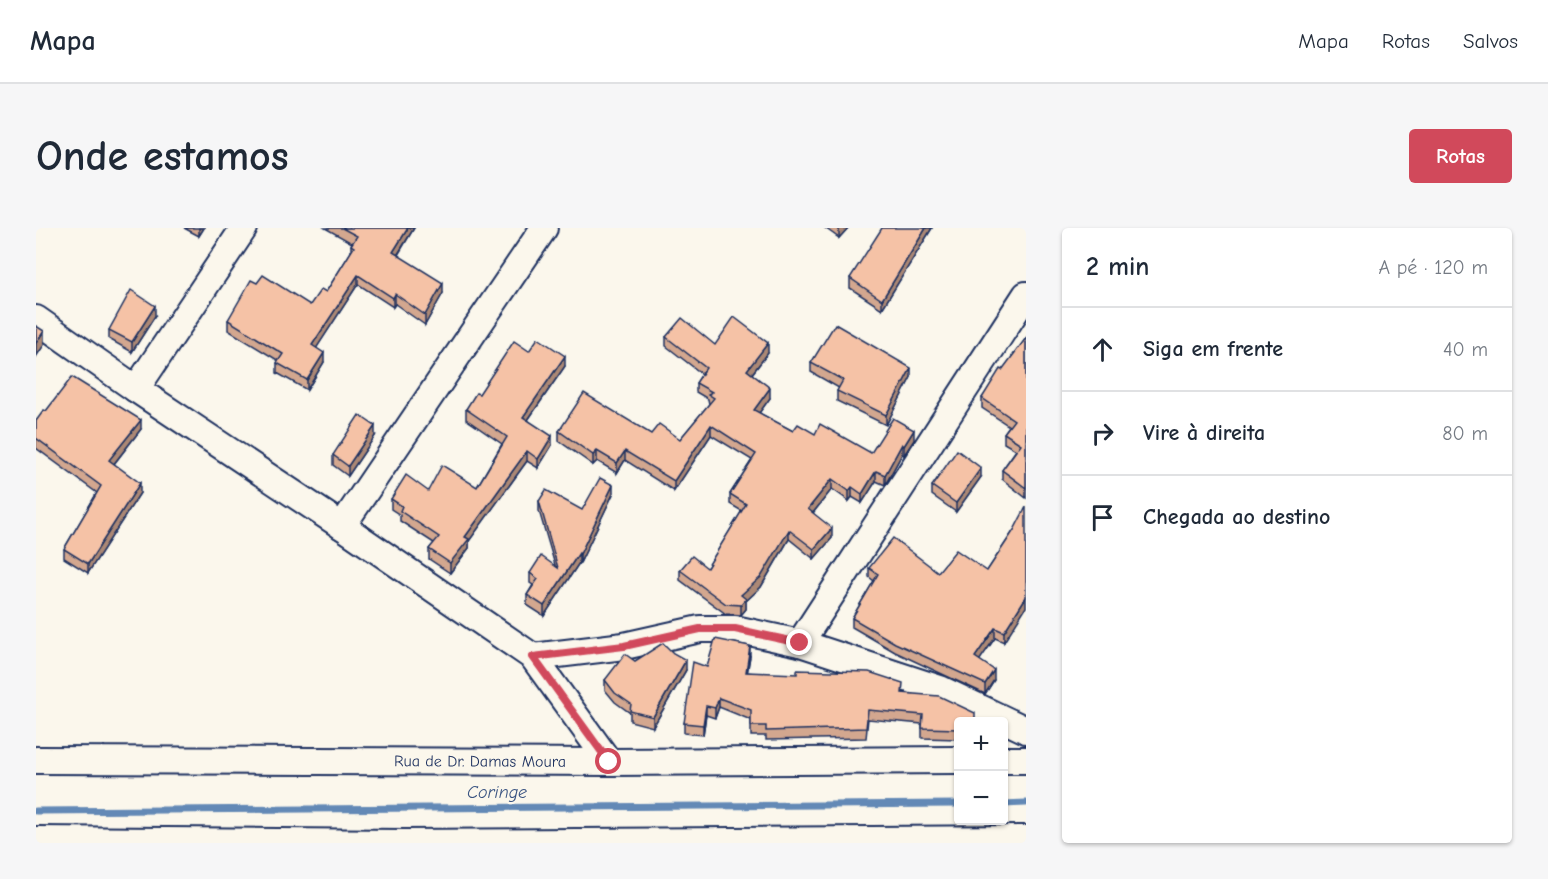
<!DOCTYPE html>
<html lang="pt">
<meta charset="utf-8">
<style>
:root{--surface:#fff;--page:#f6f6f7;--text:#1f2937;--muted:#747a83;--line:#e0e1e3;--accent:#d1495b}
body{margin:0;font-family:"Comic Neue",sans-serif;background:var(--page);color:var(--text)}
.controls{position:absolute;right:18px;bottom:18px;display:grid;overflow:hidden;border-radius:6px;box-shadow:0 2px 4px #0004}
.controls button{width:54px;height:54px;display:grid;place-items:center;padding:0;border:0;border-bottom:2px solid var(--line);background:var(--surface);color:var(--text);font:30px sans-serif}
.stop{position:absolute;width:18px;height:18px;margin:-14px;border:4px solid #d1495b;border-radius:50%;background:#fff}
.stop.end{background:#d1495b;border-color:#fff;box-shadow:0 2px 6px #0008}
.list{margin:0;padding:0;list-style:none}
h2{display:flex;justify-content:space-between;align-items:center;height:78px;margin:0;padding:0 24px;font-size:26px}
h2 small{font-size:20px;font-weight:400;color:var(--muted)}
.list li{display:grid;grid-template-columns:39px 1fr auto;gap:18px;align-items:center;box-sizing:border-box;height:84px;padding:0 24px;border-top:2px solid var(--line)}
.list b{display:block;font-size:22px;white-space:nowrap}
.list em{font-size:20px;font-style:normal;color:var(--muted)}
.icon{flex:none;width:33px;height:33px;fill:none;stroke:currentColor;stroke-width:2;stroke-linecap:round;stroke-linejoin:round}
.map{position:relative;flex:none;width:990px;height:615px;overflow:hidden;border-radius:6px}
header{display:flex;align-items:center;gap:36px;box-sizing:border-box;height:84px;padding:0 30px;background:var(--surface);border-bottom:2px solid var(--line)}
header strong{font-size:28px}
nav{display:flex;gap:33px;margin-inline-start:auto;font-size:21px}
.intro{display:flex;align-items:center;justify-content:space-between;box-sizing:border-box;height:144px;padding:0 36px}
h1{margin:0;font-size:42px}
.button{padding:15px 27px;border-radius:6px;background:var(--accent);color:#fff;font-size:21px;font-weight:700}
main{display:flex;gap:36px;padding:0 36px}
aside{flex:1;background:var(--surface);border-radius:6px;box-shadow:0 2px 4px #0004}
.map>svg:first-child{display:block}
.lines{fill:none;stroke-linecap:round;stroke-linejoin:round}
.stream{stroke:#6489b6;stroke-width:7}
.minor-casing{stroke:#1b2f5e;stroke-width:30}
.minor{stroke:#fbf7ec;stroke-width:26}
.wall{fill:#d3a78f;stroke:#1b2f5e;stroke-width:1.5}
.shaded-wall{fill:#ac8874;stroke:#1b2f5e;stroke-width:1.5}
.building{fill:#f5c2a6;stroke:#1b2f5e;stroke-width:1.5}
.route{stroke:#d1495b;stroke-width:8}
.labels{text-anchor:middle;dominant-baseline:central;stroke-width:4.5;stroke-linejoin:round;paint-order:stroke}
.street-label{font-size:16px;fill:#1b2f5e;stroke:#fbf7ec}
.water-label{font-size:18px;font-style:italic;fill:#3a5482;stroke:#fbf7ec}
</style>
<header>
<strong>Mapa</strong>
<nav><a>Mapa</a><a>Rotas</a><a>Salvos</a></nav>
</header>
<div class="intro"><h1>Onde estamos</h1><a class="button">Rotas</a></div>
<main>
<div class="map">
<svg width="990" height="615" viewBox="0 0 990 615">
<rect width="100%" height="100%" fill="#fbf7ec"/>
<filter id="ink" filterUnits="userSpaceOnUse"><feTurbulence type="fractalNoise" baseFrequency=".0167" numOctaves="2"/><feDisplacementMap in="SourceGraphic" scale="12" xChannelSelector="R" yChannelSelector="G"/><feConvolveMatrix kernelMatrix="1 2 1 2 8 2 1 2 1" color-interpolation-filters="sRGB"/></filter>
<g filter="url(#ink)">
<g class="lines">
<!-- stream -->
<g class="stream">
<polyline points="968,576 990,575"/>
<polyline points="0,583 922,576"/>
</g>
<!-- minor casing -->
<g class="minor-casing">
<g id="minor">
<polyline points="0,91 100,161 306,298 497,429 573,534"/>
<polyline points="100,161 208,0"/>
<polyline points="306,298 508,0"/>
<polyline points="764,415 990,67"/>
<polyline points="497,429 588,418 664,401 699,401 764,415 904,461 990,502"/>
<path id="s1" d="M 0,532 L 573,534 L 922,532"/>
<polyline points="968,532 990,532"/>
<polyline points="0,612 369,615 990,611"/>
</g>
</g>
<!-- minor -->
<use href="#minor" class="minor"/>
</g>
<!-- wall -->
<g class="wall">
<polygon points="148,0 168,0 163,8"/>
<polygon points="289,0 378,0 362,27 407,65 389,97 359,76 357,79 322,56 280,120 288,134 271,162 241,145 241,135 243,133 192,102 192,92 221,55 274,77 290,64 315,24 315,17 316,15"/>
<polygon points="789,0 812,0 803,10"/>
<polygon points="896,0 846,81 814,60 814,50"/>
<polygon points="119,88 96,124 73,111 73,102"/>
<polygon points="630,109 732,125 716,146 734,170 723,185 757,203 779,206 835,225 878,212 868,227 866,226 849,257 840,253 826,275 816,269 813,273 796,261 777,285 796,310 778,331 753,311 725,359 710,373 710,381 705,387 690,386 644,352 644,342 671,340 706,283 694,276 694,266 716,232 675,207 638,263 589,232 581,245 561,233 557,237 523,213 523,203 615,206 644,211 673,176 672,171 660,164 660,155 666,146 630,118"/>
<polygon points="990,110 990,270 966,251 966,242 980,222 968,215 968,205 973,198 946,180 946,170"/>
<polygon points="493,123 529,138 492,192 516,217 502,240 491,233 433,313 433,320 414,345 393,331 393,321 398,315 364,293 364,287 355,281 355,271 392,263 441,259 466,216 430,191 430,181 443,166"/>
<polygon points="775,135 875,149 850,197 801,173 801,163 803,160 775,144"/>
<polygon points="10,183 105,201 78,236 104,265 52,345 28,330 28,321 61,265 0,220 0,193"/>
<polygon points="339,208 312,248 297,237 297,227"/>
<polygon points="945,249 920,284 896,267 896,258"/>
<polygon points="577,266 544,335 543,335 508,388 491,377 491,367 497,357 494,355 494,345 519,337 503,283 503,273 546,282"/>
<polygon points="978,302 968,414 959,410 943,432 958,452 949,466 859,424 816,399 816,390 838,353 833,349 833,340 902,344 951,343"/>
<polygon points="714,428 711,444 867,465 939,494 922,494 922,511 886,510 886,496 832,491 830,510 730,512 730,508 715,508 715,492 683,479 679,490 670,487 667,507 648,505 648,495 671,439"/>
<polygon points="599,433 650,442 617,499 594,493 594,485 579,474 569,462 569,452"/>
</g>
<!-- shaded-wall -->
<g class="shaded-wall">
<polygon points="163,0 168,0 163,8"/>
<polygon points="372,0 378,0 357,34 357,24"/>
<polygon points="803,0 812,0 803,10"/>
<polygon points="890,0 896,0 846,81 846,72"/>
<polygon points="322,47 322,56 276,127 276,117"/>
<polygon points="407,55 407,65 389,97 389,87"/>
<polygon points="359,66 359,76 357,79 357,70"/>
<polygon points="119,78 119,88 96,124 96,114"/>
<polygon points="8,103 8,117 0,129 0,115"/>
<polygon points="732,115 732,125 711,152 711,142"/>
<polygon points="288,125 288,134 271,162 271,152"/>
<polygon points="529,128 529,138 487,199 487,189"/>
<polygon points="875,140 875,149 850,197 850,187"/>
<polygon points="734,160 734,170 718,192 718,182"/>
<polygon points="105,192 105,201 73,242 73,232"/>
<polygon points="675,197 675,207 638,263 638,253"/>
<polygon points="339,198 339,208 312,248 312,238"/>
<polygon points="878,202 878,212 868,227 868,218"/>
<polygon points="516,208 516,217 502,240 502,231"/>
<polygon points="866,216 866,226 849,257 849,247"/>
<polygon points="491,223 491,233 433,313 433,320 414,345 414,335 429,309"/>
<polygon points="561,223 561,233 557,237 557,227"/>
<polygon points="589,223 589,232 581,245 581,235"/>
<polygon points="945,240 945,249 920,284 920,275"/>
<polygon points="840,243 840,253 826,275 826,266"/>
<polygon points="796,251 796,261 772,291 772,281"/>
<polygon points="104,255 104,265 52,345 52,336"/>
<polygon points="577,257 577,266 544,335 544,326"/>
<polygon points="816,259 816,269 813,273 813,263"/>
<polygon points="796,300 796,310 778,331 778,321"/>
<polygon points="753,302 753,311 725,359 710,373 710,381 705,387 705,367"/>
<polygon points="543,325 543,335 508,388 508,378"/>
<polygon points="990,369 990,379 968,414 968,404"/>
<polygon points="959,400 959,410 939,439 939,429"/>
<polygon points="714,418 714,428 710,454 710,444"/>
<polygon points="650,432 650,442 617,499 617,489"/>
<polygon points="958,442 958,452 949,466 949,456"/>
<polygon points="683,470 683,479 679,490 679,480"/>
<polygon points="670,478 670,487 667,507 667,497"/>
</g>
<!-- building -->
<g class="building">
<polygon points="306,0 372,0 357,24 407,55 389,87 359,66 357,70 322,47 276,117 288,125 271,152 241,135 247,126 192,92 215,52 221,55 227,47 274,77 285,61 290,64 318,19 315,17 321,8"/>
<polygon points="846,0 890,0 846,72 814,50"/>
<polygon points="95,62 119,78 96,114 73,102"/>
<polygon points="698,89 732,115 711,142 734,160 718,182 757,203 762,196 779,206 784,196 835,225 857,190 878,202 868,218 866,216 849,247 840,243 826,266 816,259 813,263 796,251 772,281 796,300 778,321 753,302 725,349 705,367 710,371 705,377 690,376 644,342 656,328 671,340 710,276 694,266 720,226 675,197 638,253 589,223 581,235 561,223 557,227 523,203 548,165 615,206 623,196 644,211 678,170 672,166 676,164 660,155 670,140 630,109 646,90 679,117"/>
<polygon points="799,96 875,140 850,187 801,163 807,152 775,135"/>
<polygon points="0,98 8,103 0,115"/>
<polygon points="502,110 529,128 487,189 516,208 502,231 491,223 429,309 433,311 414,335 393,321 403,309 364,283 366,278 355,271 370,247 392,263 406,237 441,259 471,209 430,181 440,165 443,166 478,113 493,123"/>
<polygon points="990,110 990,260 966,242 985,216 968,205 978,192 946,170 964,141 966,142"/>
<polygon points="36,149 105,192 73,232 104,255 52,336 28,321 65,258 0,210 0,193 8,182 10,183"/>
<polygon points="323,187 339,198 312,238 297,227"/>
<polygon points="921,222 945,240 920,275 896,258"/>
<polygon points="564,250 577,257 544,326 543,325 508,378 491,367 502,351 494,345 505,328 522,340 503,273 510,262 546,282"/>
<polygon points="990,279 990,369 968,404 959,400 939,429 958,442 949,456 859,415 816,390 842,346 833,340 857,310 902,344 920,322 951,343 978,302"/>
<polygon points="679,411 714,418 710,444 761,446 761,442 833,444 867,455 866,465 903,468 939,485 939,494 922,494 922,501 886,500 887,487 832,482 830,500 730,503 730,498 715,498 715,482 683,470 679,480 670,478 667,497 648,495 657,434 671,439"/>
<polygon points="627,415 637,425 650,432 617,489 594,483 595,476 579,465 569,452 589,426 599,433"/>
</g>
</g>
<g class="lines" filter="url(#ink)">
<!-- route -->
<polyline class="route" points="573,534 497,429 588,418 664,401 699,401 764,415"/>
</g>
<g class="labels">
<!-- street labels -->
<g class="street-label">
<text stroke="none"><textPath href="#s1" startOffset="444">Rua de Dr. Damas Moura</textPath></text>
</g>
<!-- water labels -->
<g class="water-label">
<text x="461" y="564">Coringe</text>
</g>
</g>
</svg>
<div class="controls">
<button>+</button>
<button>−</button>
</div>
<div class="stop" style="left:573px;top:534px"></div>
<div class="stop end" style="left:764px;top:415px"></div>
</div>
<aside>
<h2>2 min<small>A pé · 120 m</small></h2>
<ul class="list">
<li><svg class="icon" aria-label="ahead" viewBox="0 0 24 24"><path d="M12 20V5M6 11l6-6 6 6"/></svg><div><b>Siga em frente</b></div><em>40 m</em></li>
<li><svg class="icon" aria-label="right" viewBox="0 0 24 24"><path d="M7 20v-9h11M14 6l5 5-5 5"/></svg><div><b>Vire à direita</b></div><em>80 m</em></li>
<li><svg class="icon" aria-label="arrive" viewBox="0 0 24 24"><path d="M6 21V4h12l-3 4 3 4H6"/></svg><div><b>Chegada ao destino</b></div></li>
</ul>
</aside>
</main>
